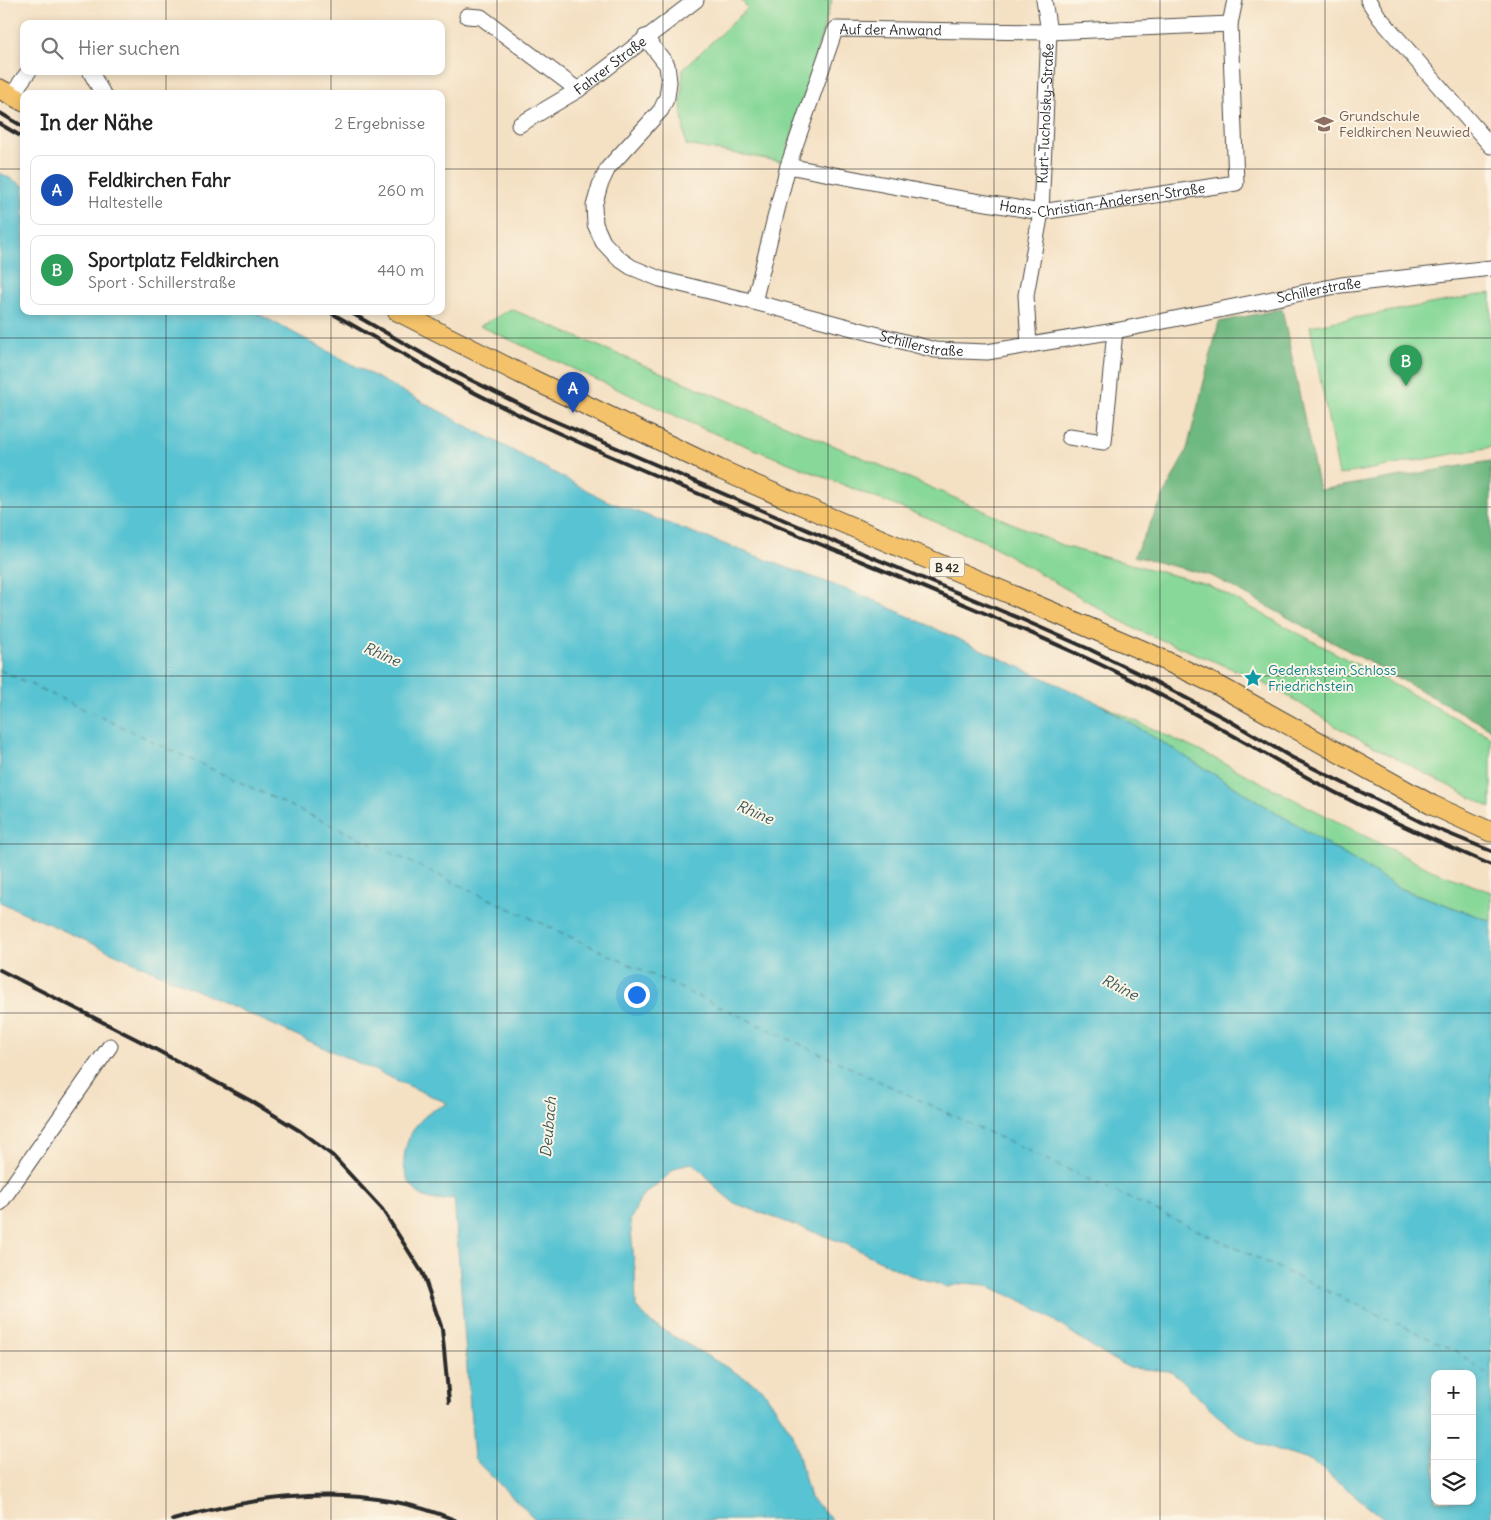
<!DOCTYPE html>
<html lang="de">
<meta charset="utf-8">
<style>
:root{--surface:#fff;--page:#f2f2f2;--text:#222;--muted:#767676;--line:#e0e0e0;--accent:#1f6fb2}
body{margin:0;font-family:Delius,sans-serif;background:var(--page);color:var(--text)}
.controls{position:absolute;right:15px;bottom:15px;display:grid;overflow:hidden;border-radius:10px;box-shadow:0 2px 8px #0003}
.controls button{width:45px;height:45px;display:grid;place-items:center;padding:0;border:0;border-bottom:1px solid var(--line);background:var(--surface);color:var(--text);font:25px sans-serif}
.you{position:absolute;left:636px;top:994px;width:18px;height:18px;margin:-12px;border:4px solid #fff;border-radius:50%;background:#1a73e8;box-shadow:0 0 0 8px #1a73e833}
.badge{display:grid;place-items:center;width:32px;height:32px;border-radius:50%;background:var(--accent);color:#fff;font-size:16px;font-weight:700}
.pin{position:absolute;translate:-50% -41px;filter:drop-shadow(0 1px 2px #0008)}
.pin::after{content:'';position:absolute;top:26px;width:18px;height:15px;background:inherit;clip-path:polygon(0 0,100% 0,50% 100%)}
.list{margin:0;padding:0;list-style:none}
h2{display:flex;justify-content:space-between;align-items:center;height:65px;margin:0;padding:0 20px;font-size:21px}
h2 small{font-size:16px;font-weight:400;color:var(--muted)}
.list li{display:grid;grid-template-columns:32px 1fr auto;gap:15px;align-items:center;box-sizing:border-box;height:70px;margin:0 10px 10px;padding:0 10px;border:1px solid var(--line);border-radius:10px}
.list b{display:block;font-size:19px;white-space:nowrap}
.list p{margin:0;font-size:16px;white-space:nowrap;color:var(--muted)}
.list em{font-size:16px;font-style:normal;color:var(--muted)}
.icon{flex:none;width:28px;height:28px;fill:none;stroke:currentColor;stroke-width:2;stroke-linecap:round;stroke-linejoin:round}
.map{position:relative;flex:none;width:1491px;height:1520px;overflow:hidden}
.search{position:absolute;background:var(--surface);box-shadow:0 2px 8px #0003;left:20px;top:20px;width:425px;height:55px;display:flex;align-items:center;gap:12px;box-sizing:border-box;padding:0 18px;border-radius:10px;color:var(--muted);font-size:19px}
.panel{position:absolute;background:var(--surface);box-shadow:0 2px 8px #0003;left:20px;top:90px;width:425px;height:225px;border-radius:10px}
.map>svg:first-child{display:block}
.green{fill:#88d899;stroke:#5a8262}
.forest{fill:#6eb881;stroke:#4c7256}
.water{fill:#58c3d2;stroke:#42777e;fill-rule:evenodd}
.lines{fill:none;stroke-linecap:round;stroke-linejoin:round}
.ferry{stroke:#38595d;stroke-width:1;stroke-dasharray:6 5;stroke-linecap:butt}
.minor-casing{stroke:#494642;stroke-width:17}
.major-casing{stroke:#494642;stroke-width:21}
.minor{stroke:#fff;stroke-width:15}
.major{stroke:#f4c26a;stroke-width:19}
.rail{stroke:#2b2b2b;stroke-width:4}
.grid{fill:none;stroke:#2b2b2b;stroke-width:1;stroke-opacity:0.55}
.labels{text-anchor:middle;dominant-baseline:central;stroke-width:4;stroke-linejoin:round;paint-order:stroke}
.shield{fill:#fcf5e5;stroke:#6a6863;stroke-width:1}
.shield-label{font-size:12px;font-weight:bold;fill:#2b2b2b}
.street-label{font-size:14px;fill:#2b2b2b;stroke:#fcf5e5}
.education-label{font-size:14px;fill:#785e54;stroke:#fcf5e5;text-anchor:start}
.culture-label{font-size:14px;fill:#0d838f;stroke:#fcf5e5;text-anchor:start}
.water-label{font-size:15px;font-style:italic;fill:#38595d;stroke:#fcf5e5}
</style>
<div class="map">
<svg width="1491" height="1520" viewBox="0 0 1491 1520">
<rect width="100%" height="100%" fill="#fcf5e5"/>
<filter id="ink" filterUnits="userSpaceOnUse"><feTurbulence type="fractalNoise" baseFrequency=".02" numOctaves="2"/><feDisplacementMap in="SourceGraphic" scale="10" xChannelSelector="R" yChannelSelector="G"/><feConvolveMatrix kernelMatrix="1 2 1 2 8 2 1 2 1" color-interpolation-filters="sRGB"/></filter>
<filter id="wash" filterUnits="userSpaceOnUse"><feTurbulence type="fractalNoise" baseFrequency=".0096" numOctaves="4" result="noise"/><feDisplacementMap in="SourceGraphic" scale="20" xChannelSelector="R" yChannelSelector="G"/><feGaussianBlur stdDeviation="1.12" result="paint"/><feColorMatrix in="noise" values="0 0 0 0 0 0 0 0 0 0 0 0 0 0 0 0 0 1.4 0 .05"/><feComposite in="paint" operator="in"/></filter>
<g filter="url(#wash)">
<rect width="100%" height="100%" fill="#f4e0c3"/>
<!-- green -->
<g class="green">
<polygon points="740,0 832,0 784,162 686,145 681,106 683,69 748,8"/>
<polygon points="1491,293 1491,447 1339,475 1310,326"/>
<polygon points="511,309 882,466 1066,547 1207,584 1491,737 1491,808 1337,727 1288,696 1250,676 1135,629 986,542 704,429 480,326"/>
<polygon points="1098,703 1212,757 1431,870 1491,892 1491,921 1399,888"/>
</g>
<!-- forest -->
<polygon class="forest" points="1282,309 1319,490 1491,461 1491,729 1212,576 1134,556 1187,449 1219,322"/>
<!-- water -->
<path class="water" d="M 0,173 L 24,186 L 24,311 L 253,311 L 605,500 L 864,596 L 1098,703 L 1399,888 L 1491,921 L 1491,1520 L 1386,1520 L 1312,1461 L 1262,1446 L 1239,1433 L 1213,1412 L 1182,1380 L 1169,1371 L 1130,1368 L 1108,1357 L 1029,1304 L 986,1285 L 965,1283 L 947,1287 L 907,1274 L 844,1243 L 734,1203 L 717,1189 L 701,1170 L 692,1163 L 682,1165 L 673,1170 L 664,1179 L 642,1196 L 630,1220 L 635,1271 L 636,1306 L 651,1323 L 762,1388 L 793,1434 L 810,1498 L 833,1520 L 536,1520 L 474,1459 L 454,1198 C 451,1198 447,1200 443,1200 C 435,1201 424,1198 418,1193 C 395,1173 403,1137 423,1118 C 430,1111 438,1108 447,1104 L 447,1103 L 0,902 ZM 1435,1374 L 1472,1374 L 1472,1501 L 1435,1501 Z"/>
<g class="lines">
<!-- ferry -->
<polyline class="ferry" points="0,670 1458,1352 1491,1378"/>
</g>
</g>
<g filter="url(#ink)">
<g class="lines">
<!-- minor casing -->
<g class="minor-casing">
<g id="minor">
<polyline points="1368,0 1379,17 1491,146"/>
<polyline points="467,16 481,17 578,90"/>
<path id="s1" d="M 645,37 L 667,65 L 669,82 L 667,97 L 661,110 L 608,168 L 600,185 L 594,206 L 595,224 L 603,242 L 618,258 L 631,267 L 660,279 L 754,302 L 935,350 L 987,352 L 1115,331 L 1341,285 L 1491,268"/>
<polyline points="90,71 103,94"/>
<polyline points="14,97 20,83 29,71"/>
<path id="s2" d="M 519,125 L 578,90 L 696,0"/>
<path id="s3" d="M 788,166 L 944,196 L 1041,212 L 1236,183 L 1230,24 L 1235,0"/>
<path id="s4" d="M 754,302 L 788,166 L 834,33 L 836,29 L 1049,32 L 1230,24"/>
<path id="s5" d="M 1029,346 L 1026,295 L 1041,212 L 1049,32 L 1044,0"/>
<polyline points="1069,437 1104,442 1115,331"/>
<polyline points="0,1203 110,1046"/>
</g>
</g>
<!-- major casing -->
<g class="major-casing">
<g id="major">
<polyline points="0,89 24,102"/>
<polyline points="397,311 519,373 719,469 824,515 1149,653 1221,687 1432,805 1491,832"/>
</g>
</g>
<!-- minor -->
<use href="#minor" class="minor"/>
<!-- major -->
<use href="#major" class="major"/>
<!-- rail -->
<g class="rail">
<polyline points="0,113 24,127"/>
<polyline points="0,124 24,138"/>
<path d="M 328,311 C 399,352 470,393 545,427 C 722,508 905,575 1082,656 C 1153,688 1219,728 1287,766 C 1352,804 1422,835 1491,865"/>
<polyline points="348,311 451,370 545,417 840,544 1021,619 1089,649 1148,678 1228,720 1291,757 1425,824 1491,851"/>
<polyline points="0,970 140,1041 251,1101 300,1131 333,1156 382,1209 423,1274 442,1329 449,1402"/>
<path d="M 173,1520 C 264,1493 365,1482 455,1520"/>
</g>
</g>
</g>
<!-- grid -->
<path class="grid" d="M 166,0 L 166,24M 331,0 L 331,24M 497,0 L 497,1520M 663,0 L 663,1520M 828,0 L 828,1520M 994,0 L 994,1520M 1160,0 L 1160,1520M 1325,0 L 1325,1520M 166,71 L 166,94M 331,71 L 331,94M 0,169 L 24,169M 441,169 L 1491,169M 166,311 L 166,1520M 331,311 L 331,1520M 0,338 L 1491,338M 0,507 L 1491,507M 0,676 L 1491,676M 0,844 L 1491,844M 0,1013 L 1491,1013M 0,1182 L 1491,1182M 0,1351 L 1491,1351"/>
<!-- icons -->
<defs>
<g id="school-bare" transform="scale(1.5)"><path d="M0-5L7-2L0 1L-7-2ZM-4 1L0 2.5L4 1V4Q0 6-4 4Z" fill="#8d6e63" stroke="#fcf5e5" stroke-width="2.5" paint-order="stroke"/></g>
<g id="sight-bare" transform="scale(1.5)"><path d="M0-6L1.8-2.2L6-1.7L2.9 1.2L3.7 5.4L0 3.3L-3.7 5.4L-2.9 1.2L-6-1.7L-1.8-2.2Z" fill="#0f9aa8" stroke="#fcf5e5" stroke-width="2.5" paint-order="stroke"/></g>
</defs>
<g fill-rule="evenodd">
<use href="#school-bare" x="1324" y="124"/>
<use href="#sight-bare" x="1253" y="678"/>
</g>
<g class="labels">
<!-- shield labels -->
<rect class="shield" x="929.5" y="557.5" width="35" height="19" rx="4"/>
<g class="shield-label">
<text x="947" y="567">B 42</text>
</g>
<!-- street labels -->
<g class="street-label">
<text stroke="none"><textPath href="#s4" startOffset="340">Auf der Anwand</textPath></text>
<text stroke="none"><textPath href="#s2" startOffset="109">Fahrer Straße</textPath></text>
<text stroke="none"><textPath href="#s5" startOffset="234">Kurt-Tucholsky-Straße</textPath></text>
<text stroke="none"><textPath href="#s3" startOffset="319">Hans-Christian-Andersen-Straße</textPath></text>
<text stroke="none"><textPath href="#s1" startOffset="982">Schillerstraße</textPath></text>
<text stroke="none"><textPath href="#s1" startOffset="578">Schillerstraße</textPath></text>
</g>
<!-- education labels -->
<g class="education-label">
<text x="1339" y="116">Grundschule<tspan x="1339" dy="16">Feldkirchen Neuwied</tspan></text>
</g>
<!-- culture labels -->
<g class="culture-label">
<text x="1268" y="670">Gedenkstein Schloss<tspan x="1268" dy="16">Friedrichstein</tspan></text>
</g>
<!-- water labels -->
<g class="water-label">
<text transform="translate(382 654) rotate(23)">Rhine</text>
<text transform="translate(755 812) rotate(23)">Rhine</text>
<text transform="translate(1120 987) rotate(27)">Rhine</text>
<text transform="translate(548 1127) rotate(-85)">Deubach</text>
</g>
</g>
</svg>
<div class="controls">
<button>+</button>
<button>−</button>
<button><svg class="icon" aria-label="layers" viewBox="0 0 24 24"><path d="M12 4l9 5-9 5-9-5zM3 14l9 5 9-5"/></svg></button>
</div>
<div class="you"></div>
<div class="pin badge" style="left:573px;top:413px;background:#1a4fb4">A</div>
<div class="pin badge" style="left:1406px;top:386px;background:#2e9e5b">B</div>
<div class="search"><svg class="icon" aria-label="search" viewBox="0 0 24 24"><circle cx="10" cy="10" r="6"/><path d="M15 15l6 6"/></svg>Hier suchen</div>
<section class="panel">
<h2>In der Nähe<small>2 Ergebnisse</small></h2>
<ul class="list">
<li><span class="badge" style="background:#1a4fb4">A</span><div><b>Feldkirchen Fahr</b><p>Haltestelle</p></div><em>260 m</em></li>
<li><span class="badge" style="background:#2e9e5b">B</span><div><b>Sportplatz Feldkirchen</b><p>Sport · Schillerstraße</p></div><em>440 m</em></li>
</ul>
</section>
</div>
